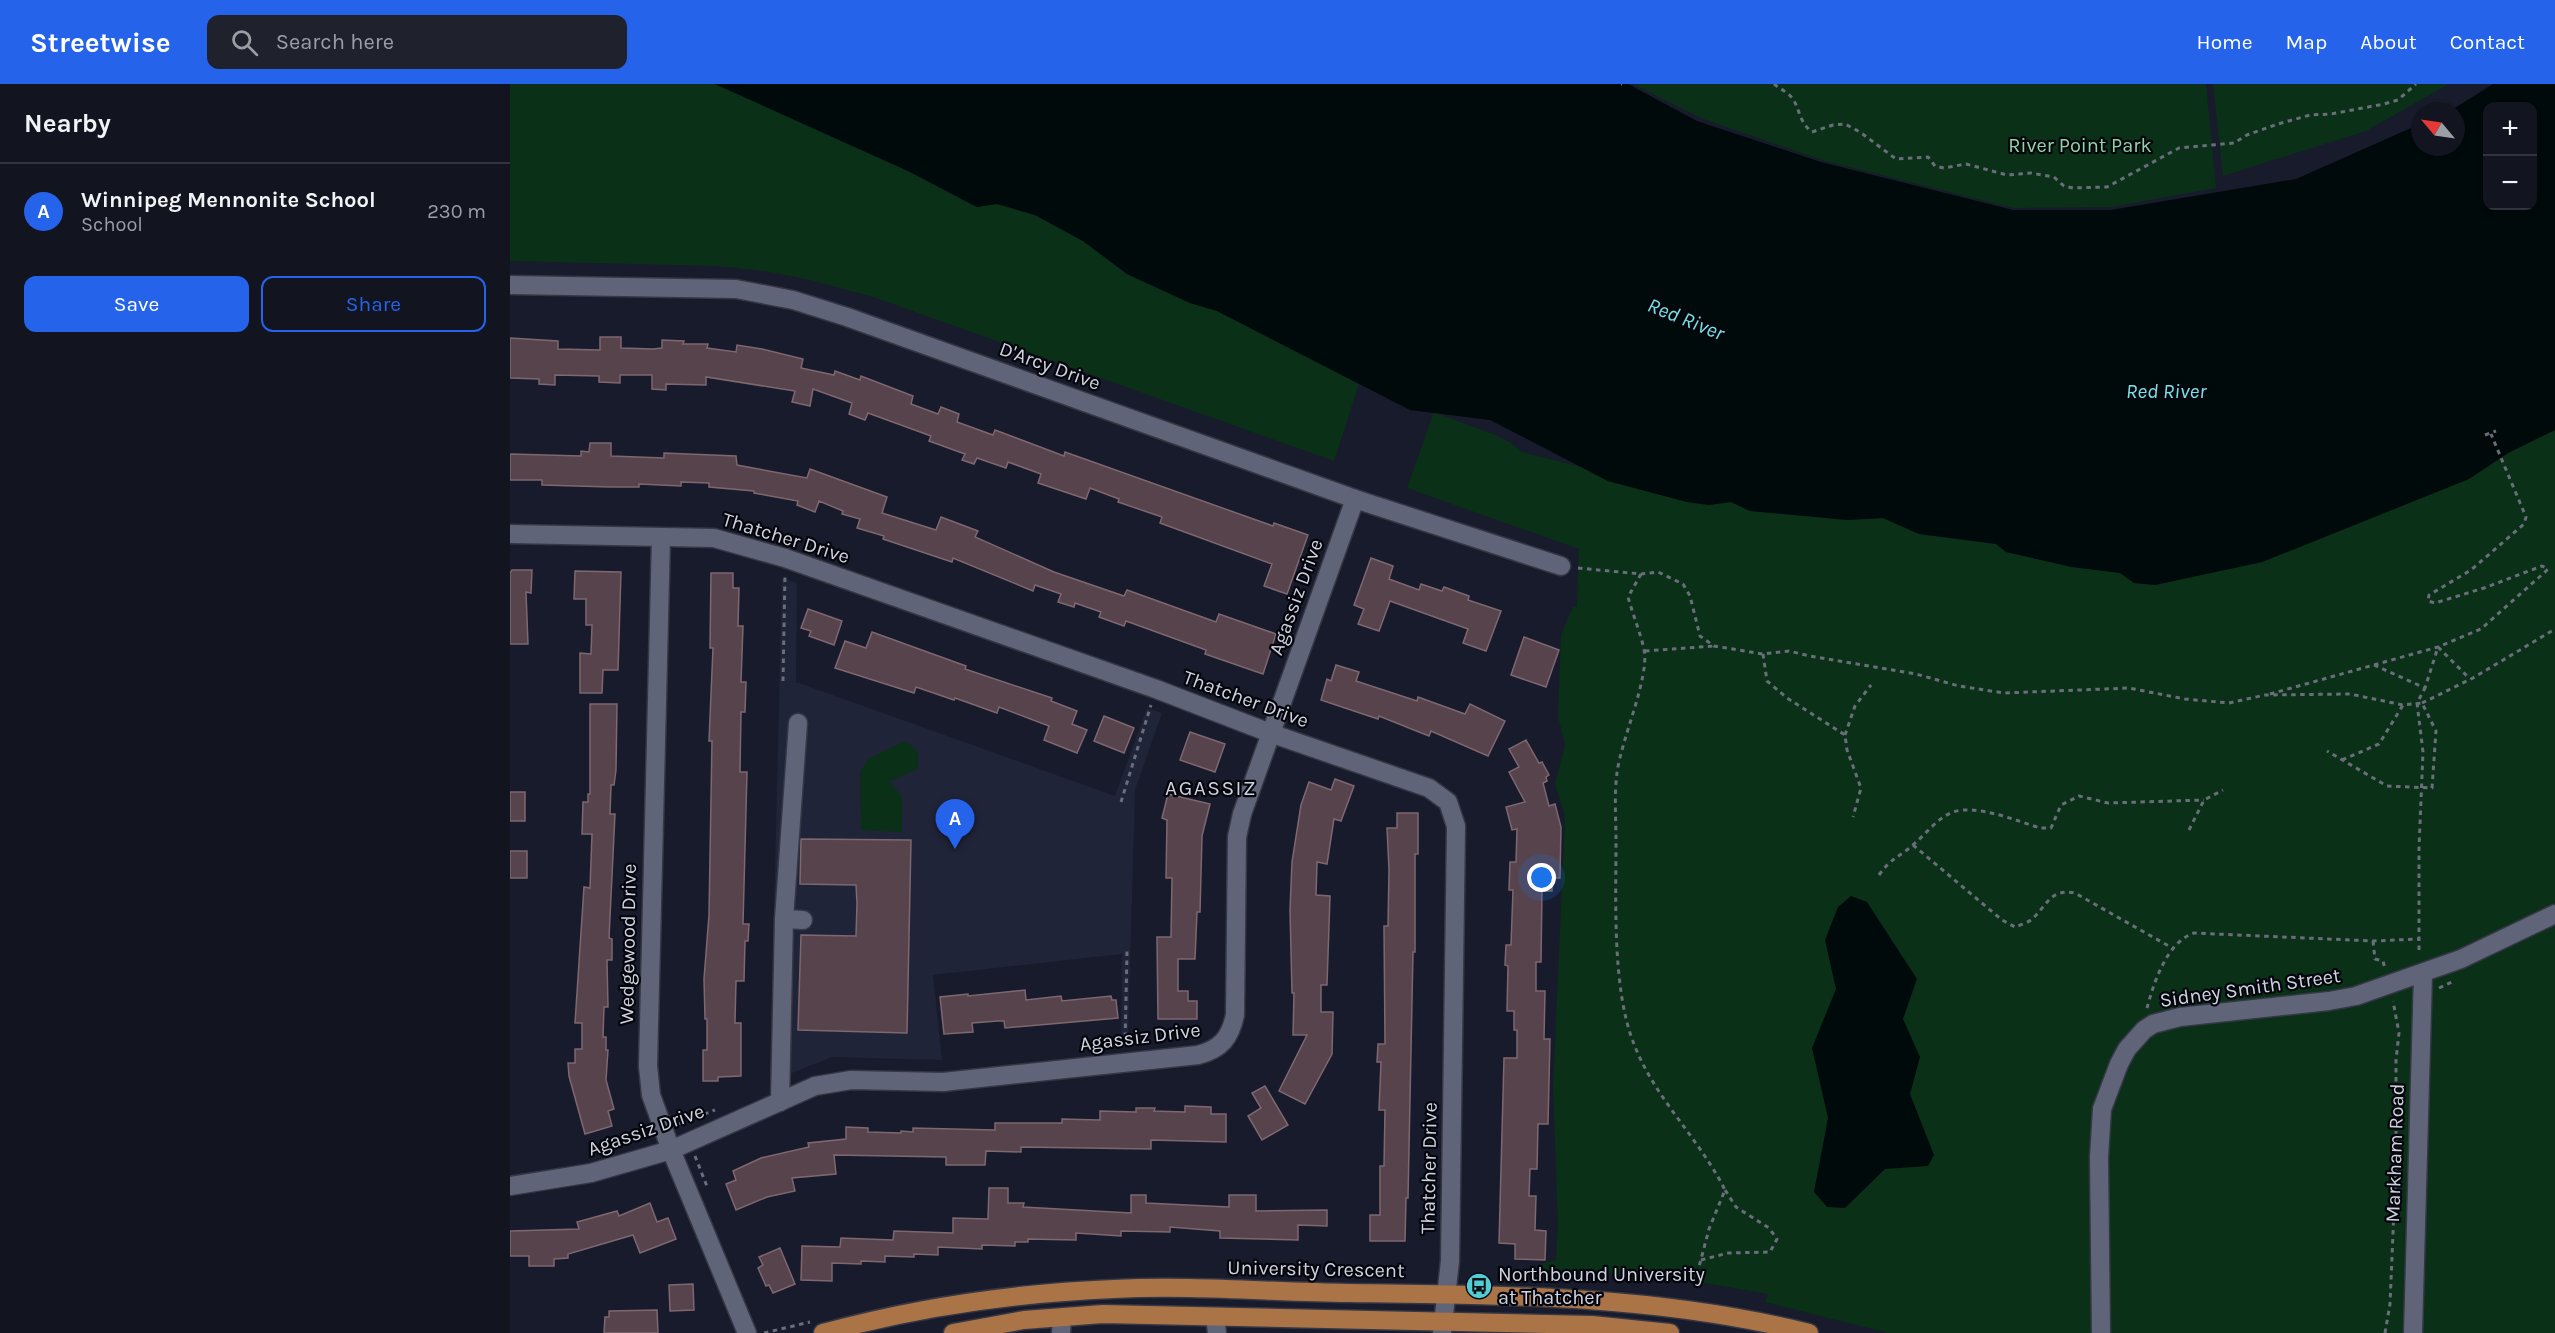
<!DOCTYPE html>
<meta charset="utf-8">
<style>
:root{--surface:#121420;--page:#1f212d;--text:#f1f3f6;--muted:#9c9ea5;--line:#31333e;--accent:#2563eb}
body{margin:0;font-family:Karla,sans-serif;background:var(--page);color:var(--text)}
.controls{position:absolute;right:18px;top:18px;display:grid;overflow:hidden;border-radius:12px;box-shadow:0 2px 4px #0004}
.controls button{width:54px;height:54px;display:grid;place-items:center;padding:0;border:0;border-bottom:2px solid var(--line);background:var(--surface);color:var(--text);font:30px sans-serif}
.compass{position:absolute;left:1901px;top:18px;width:54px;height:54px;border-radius:50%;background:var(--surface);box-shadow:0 2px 4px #0004;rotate:299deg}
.you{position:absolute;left:1032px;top:794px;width:21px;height:21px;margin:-15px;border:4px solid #fff;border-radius:50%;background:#1a73e8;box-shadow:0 0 0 9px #1a73e833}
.badge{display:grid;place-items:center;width:39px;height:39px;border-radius:50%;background:var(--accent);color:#fff;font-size:20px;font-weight:700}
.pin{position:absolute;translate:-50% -50px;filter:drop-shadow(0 2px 3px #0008)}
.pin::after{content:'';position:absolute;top:32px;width:21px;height:18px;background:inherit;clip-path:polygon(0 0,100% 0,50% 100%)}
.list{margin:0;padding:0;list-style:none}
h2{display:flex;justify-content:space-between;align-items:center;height:78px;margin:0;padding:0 24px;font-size:26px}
h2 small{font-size:20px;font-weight:400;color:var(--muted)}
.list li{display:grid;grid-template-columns:39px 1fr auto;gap:18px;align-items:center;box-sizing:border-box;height:96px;padding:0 24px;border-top:2px solid var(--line)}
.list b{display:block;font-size:22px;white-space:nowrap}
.list p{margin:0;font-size:20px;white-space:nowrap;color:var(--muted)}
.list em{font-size:20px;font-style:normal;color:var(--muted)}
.actions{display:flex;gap:12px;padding:18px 24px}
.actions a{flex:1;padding:14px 0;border:2px solid var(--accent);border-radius:12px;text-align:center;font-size:21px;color:var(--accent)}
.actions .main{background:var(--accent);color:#fff}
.icon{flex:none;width:33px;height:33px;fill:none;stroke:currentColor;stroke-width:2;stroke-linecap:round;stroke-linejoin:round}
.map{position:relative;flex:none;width:2045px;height:1249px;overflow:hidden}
header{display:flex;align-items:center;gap:36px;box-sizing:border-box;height:84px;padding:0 30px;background:var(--accent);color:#fff}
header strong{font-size:28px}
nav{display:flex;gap:33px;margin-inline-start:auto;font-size:21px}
.search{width:420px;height:54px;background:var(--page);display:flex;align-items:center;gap:15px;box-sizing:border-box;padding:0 21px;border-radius:12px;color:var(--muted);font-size:22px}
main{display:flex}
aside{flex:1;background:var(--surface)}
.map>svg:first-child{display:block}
.built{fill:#202438}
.green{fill:#0a3018}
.water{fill:#000a0a;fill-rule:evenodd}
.building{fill:#57434b;stroke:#7e6770;stroke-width:1.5}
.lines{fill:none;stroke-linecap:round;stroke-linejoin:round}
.minor-casing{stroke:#353744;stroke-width:21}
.major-casing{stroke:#353744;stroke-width:21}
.path{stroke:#6a6d7a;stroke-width:3;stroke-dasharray:4.5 4.5;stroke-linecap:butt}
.minor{stroke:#606478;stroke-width:18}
.major{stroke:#aa7447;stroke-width:18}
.labels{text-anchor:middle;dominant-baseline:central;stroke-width:4.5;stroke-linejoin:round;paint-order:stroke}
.park-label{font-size:20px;fill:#91d4a3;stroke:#05060d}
.street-label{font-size:20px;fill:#d0d3de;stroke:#05060d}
.poi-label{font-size:20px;fill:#d0d3de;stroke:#05060d;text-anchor:start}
.water-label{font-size:21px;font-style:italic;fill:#79e1e4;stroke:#05060d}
.neighbourhood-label{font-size:21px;letter-spacing:1.5px;fill:#d0d3de;stroke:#05060d}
</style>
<header>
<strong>Streetwise</strong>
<div class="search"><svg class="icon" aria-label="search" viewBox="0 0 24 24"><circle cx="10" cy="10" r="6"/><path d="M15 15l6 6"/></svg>Search here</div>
<nav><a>Home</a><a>Map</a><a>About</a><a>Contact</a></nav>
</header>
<main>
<aside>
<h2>Nearby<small></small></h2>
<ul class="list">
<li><span class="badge">A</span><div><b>Winnipeg Mennonite School</b><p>School</p></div><em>230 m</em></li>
</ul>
<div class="actions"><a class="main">Save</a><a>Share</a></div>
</aside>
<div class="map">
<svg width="2045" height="1249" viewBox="0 0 2045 1249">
<rect width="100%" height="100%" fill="#181b2b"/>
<!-- built -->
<polygon class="built" points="272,494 287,499 286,598 605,712 637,624 652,629 625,706 618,955 611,956 612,870 423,891 432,976 322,973 260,998"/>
<!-- green -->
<g class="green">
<polygon points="0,0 205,0 398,87 466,123 487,120 525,131 573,157 617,190 680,219 707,227 849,300 824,377 363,213 301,196 255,187 207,182 0,177"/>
<polygon points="1123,0 1696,0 1706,104 1601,123 1503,124 1312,76 1191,34"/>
<polygon points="1703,0 1939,0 1856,47 1713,92"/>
<polygon points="924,328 983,350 1001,359 1012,368 1071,383 1098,397 1177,418 1199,421 1221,418 1240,427 1337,436 1373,434 1409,450 1486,460 1497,468 1562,483 1611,489 1624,499 1645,501 1752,478 1959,395 1998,369 2045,346 2045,1249 1378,1249 1255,1218 1258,1210 1166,1194 1068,1187 1045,1193 1027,1190 1030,1180 1046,1176 1048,1141 1043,1005 1055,732 1045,700 1055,661 1048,632 1051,551 1063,522 1067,523 1069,465 897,404"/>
<path d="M 395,657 C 408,664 411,671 407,685 L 379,698 L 392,712 L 392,748 L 351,746 L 350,688 L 358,675 Z"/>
</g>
<!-- water -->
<g class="water">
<path d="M 205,0 L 1118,0 L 1187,37 L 1311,78 L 1503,126 L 1601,126 L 1786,95 L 1910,40 L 1910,63 L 1946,63 L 1946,27 L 1940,27 L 1983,0 L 2045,0 L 2045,346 L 1998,369 L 1959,395 L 1752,478 L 1645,501 L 1624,499 L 1610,489 L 1562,483 L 1496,468 L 1486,460 L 1409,450 L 1373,434 L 1337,436 L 1240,427 L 1221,418 L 1199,421 L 1177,418 L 1098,397 L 980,336 L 900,326 L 707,227 L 680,219 L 617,190 L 573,157 L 525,131 L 487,120 L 467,123 L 398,87 ZM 1978,22 L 2022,22 L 2022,122 L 1978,122 Z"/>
<polygon points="1341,812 1357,818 1407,895 1393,935 1410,973 1400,1010 1424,1071 1418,1082 1375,1085 1335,1124 1317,1123 1304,1108 1318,1034 1302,964 1326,905 1315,856 1328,823"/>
</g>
<!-- building -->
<g class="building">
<polygon points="90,253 111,253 111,264 143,265 152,264 152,256 174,257 173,260 198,260 197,264 226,268 227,261 252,265 293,275 291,284 324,291 325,287 350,296 351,292 403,312 401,320 428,330 431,323 449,330 447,338 483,351 485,346 554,372 555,368 763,442 764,439 798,451 777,510 754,502 762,480 650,439 652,433 608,418 609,415 580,404 576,415 528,399 531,390 498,378 496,384 467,374 464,380 452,376 455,370 419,357 421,352 358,329 355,336 339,330 342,319 303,305 300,322 282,318 285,307 196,293 196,301 156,300 156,306 142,305 142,291 110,291 110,299 89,298 89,292 45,291 45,301 29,300 29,295 0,294 0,254 48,257 48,265 90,266"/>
<polygon points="80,359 101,359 101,372 154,374 154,369 226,372 227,381 297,394 300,385 377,413 372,429 426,446 431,433 468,447 465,453 544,488 614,512 617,506 706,538 709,530 766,550 753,590 695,570 696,566 616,537 614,542 589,533 591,528 565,519 564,523 548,518 551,510 525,501 523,507 443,474 442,478 373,455 374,452 347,444 350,435 332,430 333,427 309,417 305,428 287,421 288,417 244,409 244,407 199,403 199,399 171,398 171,402 129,400 129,403 100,403 32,401 32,396 0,396 0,370 71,372 71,367 79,368"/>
<polygon points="861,474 883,482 879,495 909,506 911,500 932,507 934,503 959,512 958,516 991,527 976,567 953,559 958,545 880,517 869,547 848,540 854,525 844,521"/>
<polygon points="2,486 22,486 21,509 16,508 18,560 0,560 0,489"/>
<polygon points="65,487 111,488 108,586 93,586 92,609 70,609 70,569 81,570 82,541 76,541 76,515 64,515"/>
<polygon points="201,489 223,489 223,504 229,504 228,542 233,542 231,598 236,598 235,628 231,628 230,688 237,688 233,840 239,840 238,857 235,857 234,897 226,897 225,939 231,939 231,992 208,993 208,997 193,997 193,966 197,966 197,935 195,935 194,895 199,831 202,657 199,657 203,564 200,564"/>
<polygon points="298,525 332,537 324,561 299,552 301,547 291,544"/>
<polygon points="362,548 456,582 455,585 542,614 541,617 567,627 562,640 577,646 567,669 534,656 539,642 489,623 487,629 445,614 444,616 406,603 404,609 325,584 335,557 356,564"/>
<polygon points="1014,553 1049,566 1036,603 1001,591"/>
<polygon points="826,581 849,588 846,597 907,617 908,613 955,630 960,620 995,637 978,672 921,647 919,652 869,632 868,635 811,616 817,595 821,597"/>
<polygon points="80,620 107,620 106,686 104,701 101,701 100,730 105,730 99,854 102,855 102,876 97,876 98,923 94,923 93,953 96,953 96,966 98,966 96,996 104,1025 98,1027 102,1042 75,1050 59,992 58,979 65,979 65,965 72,965 72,939 65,939 74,803 80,804 82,750 72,750 73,718 78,718 78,710 80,710"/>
<polygon points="594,632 624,644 614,669 584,657"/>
<polygon points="680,648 715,660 705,688 670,676"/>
<polygon points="1016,656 1029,679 1032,678 1039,691 1036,693 1037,697 1033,699 1039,722 1045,720 1051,743 1050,794 1042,794 1042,807 1032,807 1031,878 1026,878 1026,907 1035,907 1034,955 1040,955 1038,1040 1028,1040 1027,1085 1020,1085 1019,1112 1026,1112 1025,1146 1036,1147 1035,1176 1005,1175 1005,1160 989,1159 994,974 1007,974 1007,946 1004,946 1004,927 997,927 998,882 995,881 996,861 1001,861 1003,806 999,806 1000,778 1006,778 1007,745 1002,746 996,723 1015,718 999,688 1009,683 999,665"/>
<polygon points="825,695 844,702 831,737 824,735 817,780 807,778 806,811 820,812 817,901 811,901 811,928 823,928 822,970 795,1020 769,1007 797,951 783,951 784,909 782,909 780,826 782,778 791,721 799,698 821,706"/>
<rect x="0" y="708" width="15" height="29"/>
<polygon points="658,710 700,720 692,752 690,828 687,828 685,875 668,875 668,907 678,907 678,917 687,917 687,935 648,935 647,853 661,853 662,794 656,794 657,736 652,734"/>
<polygon points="887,729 908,729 908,770 905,770 905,868 903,868 898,1114 896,1114 895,1157 860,1157 860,1131 870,1131 870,1082 874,1082 875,1026 869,1026 871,978 867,978 868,960 875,960 874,842 878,842 879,785 877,744 887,744"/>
<polygon points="291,755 401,756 397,949 288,946 291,851 346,852 347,819 346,801 290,800"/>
<rect x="0" y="767" width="17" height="27"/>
<polygon points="515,906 516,916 551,912 552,917 601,912 602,916 606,916 608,934 495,944 494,937 488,937 462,939 463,948 434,950 430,913 458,910 458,912"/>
<polygon points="755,1002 778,1041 752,1056 738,1032 751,1024 742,1009"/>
<polygon points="675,1022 701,1023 701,1030 716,1030 716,1058 641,1056 641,1065 511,1063 511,1068 476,1067 475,1081 436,1081 436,1073 324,1071 326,1090 282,1094 285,1107 257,1113 226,1126 216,1100 226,1096 223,1087 251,1074 299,1063 298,1059 336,1055 336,1043 358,1044 358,1048 391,1049 391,1047 403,1048 403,1044 485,1046 485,1039 552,1039 552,1035 590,1036 590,1027 626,1028 626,1024 645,1024 644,1027 675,1028"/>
<polygon points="479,1104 498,1104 498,1119 514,1119 513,1123 621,1129 621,1111 636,1111 636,1119 719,1123 719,1111 746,1111 746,1127 817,1126 817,1142 788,1141 788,1156 710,1154 710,1147 660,1143 660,1148 611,1147 611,1152 566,1149 566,1156 518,1155 518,1158 505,1158 505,1162 472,1161 472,1165 428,1163 428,1171 404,1170 404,1173 375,1172 375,1178 351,1177 351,1180 322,1179 322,1197 291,1196 292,1162 330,1163 331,1154 383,1156 384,1147 443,1149 443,1134 478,1135"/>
<polygon points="140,1119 147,1138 158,1134 166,1155 130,1169 123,1151 58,1170 58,1174 44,1175 44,1182 19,1182 19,1172 0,1172 0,1147 69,1145 67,1138 107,1127 109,1132"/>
<polygon points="270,1164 285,1200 263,1209 259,1201 256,1202 248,1184 253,1181 249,1173"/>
<polygon points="183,1200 184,1226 160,1227 159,1201"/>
<polygon points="147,1226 148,1249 94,1249 95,1233 99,1233 99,1227"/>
</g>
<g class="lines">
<!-- minor casing -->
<g class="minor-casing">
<g id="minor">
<polyline points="0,201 226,205 283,216 337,233 845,415 1051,482"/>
<polyline points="0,450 204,454 275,474 646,605 760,649 919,704 938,718 946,742 940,1177 932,1249"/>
<polyline points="151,454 138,982 141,1011 161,1066 237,1249"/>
<polyline points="274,835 293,836"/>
<polyline points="270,1018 274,835 288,639"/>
<path d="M 0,1102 L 81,1089 L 161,1066 L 305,1002 L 341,996 L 433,998 L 688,971 C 711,965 720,954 725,931 L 727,753 L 732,730 L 845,415"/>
<polyline points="705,1233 707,1249"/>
<polyline points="551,1249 552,1234"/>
<polyline points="1591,1249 1589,1073 1592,1025 1609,980 1617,965 1634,946 1643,940 1670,933 1819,917 1846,912 1951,875 2045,830"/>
<polyline points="1903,1249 1913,890"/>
</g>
</g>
<!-- major casing -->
<g class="major-casing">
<g id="major">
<path d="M 313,1249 C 408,1223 506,1209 604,1205 C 682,1201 760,1208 838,1209 C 994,1211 1147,1211 1299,1249"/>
<polyline points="443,1249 514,1236 593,1230 1082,1241 1160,1249"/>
</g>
</g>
<!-- path -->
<g class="path">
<polyline points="1111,0 1112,0"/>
<path d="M 1264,0 C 1270,5 1278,8 1283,15 C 1290,26 1289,38 1302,48 L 1323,41 L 1335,40 L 1350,48 L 1386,75 L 1418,73 L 1425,82 L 1434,84 L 1456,80 L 1497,91 L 1521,89 L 1544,93 L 1554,102 L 1563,104 L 1597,103 L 1669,64 L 1724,59 L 1737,51 L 1768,40 L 1800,31 L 1821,30 L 1874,20 L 1888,16 L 1906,0"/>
<polyline points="1975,351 1986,347"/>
<polyline points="1068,484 1131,490 1148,488 1173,500 1180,512 1190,552 1204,562 1253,570 1279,567 1300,572 1406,590 1449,602 1494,609 1619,604 1675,615 1719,619 1755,611 1840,610 1893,621 1912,619 1926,647 1922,704 1877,702 1817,667"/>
<path d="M 1131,490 L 1118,513 C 1123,531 1130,548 1134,565 C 1140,593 1111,656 1107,689 C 1104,711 1106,735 1106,757 C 1106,816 1102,906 1124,960 C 1145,1015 1189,1054 1215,1106 L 1199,1145 L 1185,1198"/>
<polyline points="1928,563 1960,595"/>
<polyline points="1135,567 1204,562"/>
<polyline points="1253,570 1257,597 1277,614 1335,651 1337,666 1351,704 1343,733"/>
<polyline points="1864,581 1915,604 1928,563"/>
<polyline points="273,597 275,490"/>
<polyline points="1760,610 1928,563 1971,545 2035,488 2038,485 2032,482 1974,504 1925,519 1918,517 1919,511 1961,486 2014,440 2016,433 1981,350"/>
<polyline points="1912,619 1963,594 2045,545"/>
<polyline points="1335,651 1345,622 1361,601"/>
<polyline points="1832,676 1869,660 1893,621"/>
<polyline points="611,718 641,621"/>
<polyline points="1679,746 1694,716 1713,706"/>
<path d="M 1403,761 L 1492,836 L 1505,843 C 1510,841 1518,839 1522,835 C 1537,822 1540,804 1565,809 L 1664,865"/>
<path d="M 1369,791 C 1382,773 1388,774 1403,761 C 1416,750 1427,734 1443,728 C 1467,720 1507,737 1530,744 L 1541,744 L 1551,721 L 1569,712 L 1598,719 L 1694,716"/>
<polyline points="1863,857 1865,875 1873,877 1875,885"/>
<polyline points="1909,866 1909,764 1913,668 1907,619 1915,604"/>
<polyline points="1929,904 1942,898"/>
<path d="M 1637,924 C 1644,898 1657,858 1684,849 L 1863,857 L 1909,855"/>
<polyline points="615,962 617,867"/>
<polyline points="169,1040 205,1026"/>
<polyline points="185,1072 198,1105"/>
<polyline points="1191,1176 1218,1169 1260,1168 1267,1155 1259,1144 1226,1123 1215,1106"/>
<polyline points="254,1249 300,1238"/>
<polyline points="1875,1249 1880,1220 1886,1079 1886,976 1889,949 1883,917"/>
</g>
<!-- minor -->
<use href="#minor" class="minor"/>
<!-- major -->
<use href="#major" class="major"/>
</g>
<!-- icons -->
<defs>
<g id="bus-disc" transform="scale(1.35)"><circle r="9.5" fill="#52ccd6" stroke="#05060d"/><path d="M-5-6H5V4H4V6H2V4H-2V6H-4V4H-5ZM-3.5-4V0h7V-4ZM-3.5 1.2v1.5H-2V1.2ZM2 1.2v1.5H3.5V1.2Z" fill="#111"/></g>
</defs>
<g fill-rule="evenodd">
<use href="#bus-disc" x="969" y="1202"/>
</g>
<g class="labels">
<!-- park labels -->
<g class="park-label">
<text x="1570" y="61">River Point Park</text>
</g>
<!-- street labels -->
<g class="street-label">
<text transform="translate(540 282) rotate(20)">D'Arcy Drive</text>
<text transform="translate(276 454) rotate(17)">Thatcher Drive</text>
<text transform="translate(786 513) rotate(-70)">Agassiz Drive</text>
<text transform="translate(736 615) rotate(20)">Thatcher Drive</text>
<text transform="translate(118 860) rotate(-89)">Wedgewood Drive</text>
<text transform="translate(1740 904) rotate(-8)">Sidney Smith Street</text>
<text transform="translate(630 953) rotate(-7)">Agassiz Drive</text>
<text transform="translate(136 1046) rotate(-19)">Agassiz Drive</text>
<text transform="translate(1885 1069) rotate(-88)">Markham Road</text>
<text transform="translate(919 1084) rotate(-89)">Thatcher Drive</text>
<text transform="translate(806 1185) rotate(1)">University Crescent</text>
</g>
<!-- poi labels -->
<g class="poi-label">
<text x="988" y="1190">Northbound University<tspan x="988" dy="23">at Thatcher</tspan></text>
</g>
<!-- water labels -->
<g class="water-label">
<text transform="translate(1176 235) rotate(22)">Red River</text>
<text x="1656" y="307">Red River</text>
</g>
<!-- neighbourhood labels -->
<g class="neighbourhood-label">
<text x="701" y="704">AGASSIZ</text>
</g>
</g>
</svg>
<div class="controls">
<button>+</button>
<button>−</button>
</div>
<svg class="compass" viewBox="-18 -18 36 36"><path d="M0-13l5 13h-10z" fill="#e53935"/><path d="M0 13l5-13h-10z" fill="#9c9ea5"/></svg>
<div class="you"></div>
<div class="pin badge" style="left:445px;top:765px">A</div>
</div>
</main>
